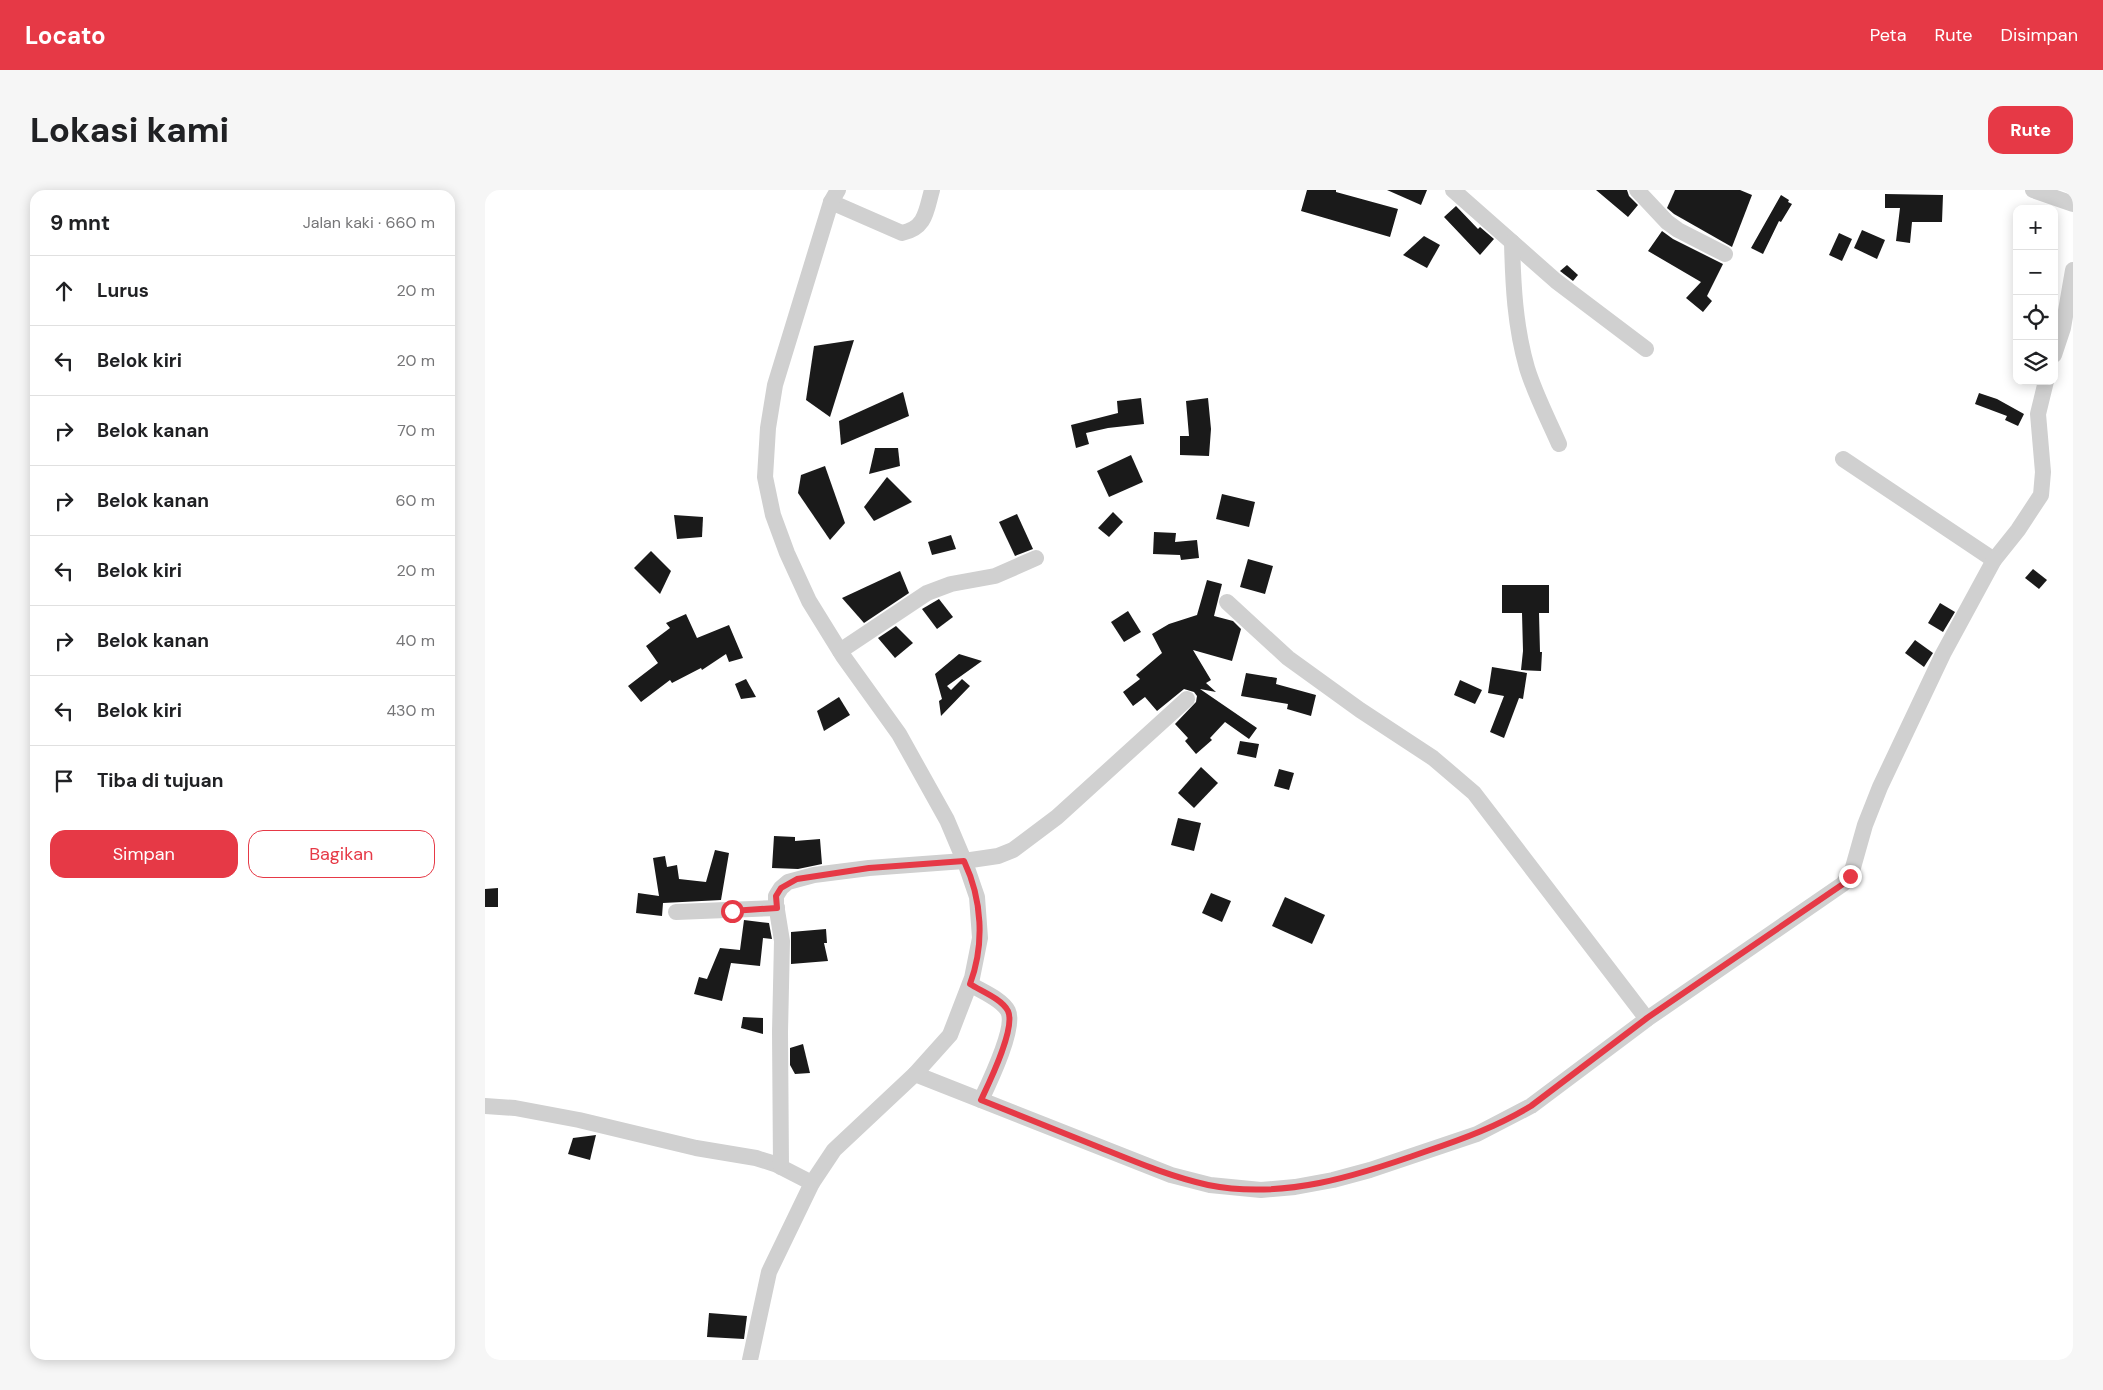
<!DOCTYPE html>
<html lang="id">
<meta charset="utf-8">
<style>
:root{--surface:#fff;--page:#f6f6f6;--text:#202124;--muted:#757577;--line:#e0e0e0;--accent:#e63946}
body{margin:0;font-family:"DM Sans",sans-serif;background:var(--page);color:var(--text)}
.controls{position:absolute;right:15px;top:15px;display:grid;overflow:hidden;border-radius:10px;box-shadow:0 2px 12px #0003}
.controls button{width:45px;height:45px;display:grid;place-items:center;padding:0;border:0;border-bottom:1px solid var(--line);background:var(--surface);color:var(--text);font:25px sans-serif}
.stop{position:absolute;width:15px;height:15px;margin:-11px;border:4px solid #e63946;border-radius:50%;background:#fff}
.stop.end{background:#e63946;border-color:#fff;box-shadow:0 1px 5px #0008}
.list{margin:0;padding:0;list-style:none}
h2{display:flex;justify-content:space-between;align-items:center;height:65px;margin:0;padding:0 20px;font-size:21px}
h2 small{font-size:16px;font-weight:400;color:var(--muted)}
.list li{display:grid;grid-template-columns:32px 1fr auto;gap:15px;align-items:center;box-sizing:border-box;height:70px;padding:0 20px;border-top:1px solid var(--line)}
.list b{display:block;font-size:19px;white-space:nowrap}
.list em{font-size:16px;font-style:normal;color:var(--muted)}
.actions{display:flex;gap:10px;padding:15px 20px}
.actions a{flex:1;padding:11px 0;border:1px solid var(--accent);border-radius:15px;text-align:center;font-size:18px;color:var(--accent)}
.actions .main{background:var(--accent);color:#fff}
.icon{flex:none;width:28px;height:28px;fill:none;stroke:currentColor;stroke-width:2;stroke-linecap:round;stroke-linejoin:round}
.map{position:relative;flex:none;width:1588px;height:1170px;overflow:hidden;border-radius:15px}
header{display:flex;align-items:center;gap:30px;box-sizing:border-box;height:70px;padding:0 25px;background:var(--accent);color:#fff}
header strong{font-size:24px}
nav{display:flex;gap:28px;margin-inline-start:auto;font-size:18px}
.intro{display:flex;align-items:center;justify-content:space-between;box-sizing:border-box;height:120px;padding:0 30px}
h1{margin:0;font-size:35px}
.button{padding:12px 22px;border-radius:15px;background:var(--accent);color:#fff;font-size:18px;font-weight:700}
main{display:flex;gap:30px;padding:0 30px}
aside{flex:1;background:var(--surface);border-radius:15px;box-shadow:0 2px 12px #0003}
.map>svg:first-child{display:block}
.building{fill:#1a1a1a}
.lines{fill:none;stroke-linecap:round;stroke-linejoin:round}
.street{stroke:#d0d0d0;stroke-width:16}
.route{stroke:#e63946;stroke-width:6}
</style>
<header>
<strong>Locato</strong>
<nav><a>Peta</a><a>Rute</a><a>Disimpan</a></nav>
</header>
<div class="intro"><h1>Lokasi kami</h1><a class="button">Rute</a></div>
<main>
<aside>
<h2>9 mnt<small>Jalan kaki · 660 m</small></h2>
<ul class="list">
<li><svg class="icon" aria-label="ahead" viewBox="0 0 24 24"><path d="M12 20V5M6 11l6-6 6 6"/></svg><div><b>Lurus</b></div><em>20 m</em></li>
<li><svg class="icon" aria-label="left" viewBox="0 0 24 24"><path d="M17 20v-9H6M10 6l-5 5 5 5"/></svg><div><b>Belok kiri</b></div><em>20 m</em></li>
<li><svg class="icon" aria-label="right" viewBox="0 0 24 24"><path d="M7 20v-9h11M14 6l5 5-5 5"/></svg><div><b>Belok kanan</b></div><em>70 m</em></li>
<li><svg class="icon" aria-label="right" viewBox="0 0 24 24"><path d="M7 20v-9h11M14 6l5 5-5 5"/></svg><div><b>Belok kanan</b></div><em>60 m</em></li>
<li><svg class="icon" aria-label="left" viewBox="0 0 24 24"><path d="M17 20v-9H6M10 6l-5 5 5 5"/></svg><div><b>Belok kiri</b></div><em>20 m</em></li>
<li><svg class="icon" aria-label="right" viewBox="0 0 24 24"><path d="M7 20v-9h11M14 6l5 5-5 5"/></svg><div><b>Belok kanan</b></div><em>40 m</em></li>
<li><svg class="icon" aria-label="left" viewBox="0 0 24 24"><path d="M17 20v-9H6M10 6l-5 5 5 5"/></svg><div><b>Belok kiri</b></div><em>430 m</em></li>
<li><svg class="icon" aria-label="arrive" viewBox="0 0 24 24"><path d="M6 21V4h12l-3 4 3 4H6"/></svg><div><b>Tiba di tujuan</b></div></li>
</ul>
<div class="actions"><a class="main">Simpan</a><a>Bagikan</a></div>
</aside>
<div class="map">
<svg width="1588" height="1170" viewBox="0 0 1588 1170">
<rect width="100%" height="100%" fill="#fff"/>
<!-- building -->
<g class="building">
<polygon points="822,0 851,0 851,2 913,19 905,47 816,21"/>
<polygon points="902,0 942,0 936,15"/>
<polygon points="1111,0 1142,0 1144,6 1153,15 1143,27"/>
<polygon points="1190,0 1255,0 1267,5 1247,57 1189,24 1182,18"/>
<polygon points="1400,4 1458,5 1457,32 1427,32 1425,53 1411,51 1415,18 1400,18"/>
<polygon points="1296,5 1304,10 1303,12 1307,14 1296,32 1294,31 1278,64 1266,58"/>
<polygon points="971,16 993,39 995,37 1009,49 995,65 959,27"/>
<polygon points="1377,40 1400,50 1392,69 1369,58"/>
<polygon points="1177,41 1188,49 1238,74 1222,106 1227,111 1218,122 1201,108 1216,92 1163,61"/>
<polygon points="1354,43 1367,49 1357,71 1344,65"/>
<polygon points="939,46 955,55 942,78 918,65"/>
<polygon points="1082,75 1093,85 1088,91 1075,81"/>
<polygon points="369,150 345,227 321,210 329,156"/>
<polygon points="418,202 424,226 356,255 354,231"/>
<polygon points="1494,203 1512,209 1539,224 1533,236 1520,230 1522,226 1490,214"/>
<polygon points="656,208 659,234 623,238 601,243 604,254 591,258 586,235 633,223 632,211"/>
<polygon points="723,208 726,239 724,266 695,265 695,246 704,246 701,211"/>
<polygon points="390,258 413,258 415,276 384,284"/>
<polygon points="646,265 658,292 624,307 612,281"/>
<polygon points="340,276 360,333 345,350 313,303 316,285"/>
<polygon points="402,287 427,312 389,331 379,317"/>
<polygon points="737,304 770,312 764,337 731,329"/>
<polygon points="628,322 638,332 624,347 613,338"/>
<polygon points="532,324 548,359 530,366 514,332"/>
<polygon points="189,325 218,327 217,347 192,349"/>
<polygon points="669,342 691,343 690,352 712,350 714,368 696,370 695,365 668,364"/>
<polygon points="466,345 471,359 447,365 443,352"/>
<polygon points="166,361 186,381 175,404 149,378"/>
<polygon points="763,369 788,376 780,404 755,397"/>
<polygon points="1548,379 1562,390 1554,399 1540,388"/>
<polygon points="415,381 424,403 379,433 357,408"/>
<polygon points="722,390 737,394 729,426 748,431 756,439 747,471 708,460 726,490 721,493 731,502 715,499 772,538 764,549 740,532 725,548 727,550 711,564 700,551 703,548 690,534 711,512 712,506 709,502 699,499 672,521 660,507 648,516 638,502 655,489 651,485 677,463 667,444 684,434 712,425"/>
<polygon points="1017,395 1064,395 1064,423 1054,423 1055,462 1057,462 1056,481 1036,480 1038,461 1037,423 1017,423"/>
<polygon points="454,409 468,427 452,439 437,419"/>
<polygon points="1455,413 1470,422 1458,442 1443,433"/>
<polygon points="643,421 656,442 639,452 626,432"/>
<polygon points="201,424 212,448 244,435 258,468 244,472 241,464 217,480 216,478 187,493 185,490 156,512 143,496 173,473 161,456 185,438 181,433"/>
<polygon points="411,436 428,453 410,468 393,448"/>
<polygon points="1430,450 1448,463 1439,477 1420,463"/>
<polygon points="474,464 497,471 462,496 466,500 477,489 485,496 456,526 454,511 457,509 450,484"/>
<polygon points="1007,477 1042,483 1038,509 1034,508 1019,548 1005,542 1019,506 1003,503"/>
<polygon points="761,483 792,488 791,494 831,505 826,526 802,519 803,514 756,506"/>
<polygon points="261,489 271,507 256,509 250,494"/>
<polygon points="975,490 997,500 990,514 969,505"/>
<polygon points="354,507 365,525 339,541 332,521"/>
<polygon points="755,551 774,554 771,568 752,564"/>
<polygon points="716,577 733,593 709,618 693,603"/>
<polygon points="794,579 809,583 804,600 789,596"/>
<polygon points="693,628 716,633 709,661 686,655"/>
<polygon points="289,646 310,647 310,651 335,649 337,674 313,679 287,678"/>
<polygon points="230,660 244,663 236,710 178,713 177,726 151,723 153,703 174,706 168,668 180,666 182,677 192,675 194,689 221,692"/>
<polygon points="13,698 13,717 0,717 0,699"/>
<polygon points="726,703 746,711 737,732 717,723"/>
<polygon points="800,707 840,725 827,754 787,736"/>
<polygon points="259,730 284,733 287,749 278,748 275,776 246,773 237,811 209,804 214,787 222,789 235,758 255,760"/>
<polygon points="341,739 342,753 339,753 343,771 306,774 306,742"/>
<polygon points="258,827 278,828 278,844 256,838"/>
<polygon points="318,854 325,883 310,884 305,875 305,858"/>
<polygon points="111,945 105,970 83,964 88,948"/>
<polygon points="224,1123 262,1126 259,1149 222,1147"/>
</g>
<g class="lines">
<!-- street -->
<g class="street">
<polyline points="968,0 1071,91 1161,159"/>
<polyline points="1152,0 1182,32 1193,40 1240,64"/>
<polyline points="1548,0 1588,14"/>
<path d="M 346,12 L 417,43 C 441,38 441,21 447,0"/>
<path d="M 1027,52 C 1028,95 1030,136 1042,178 C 1050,204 1063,229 1074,254"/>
<polyline points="1569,165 1578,138 1588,80"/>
<polyline points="1358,269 1509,370"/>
<polyline points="742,412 803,468 875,520 948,568 989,603 1162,829"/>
<polyline points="355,461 442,403 466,394 510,386 551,368"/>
<polyline points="191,722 292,718"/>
<path d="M 485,794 C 496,801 517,809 523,821 C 531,837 504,893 496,910"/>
<polyline points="430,884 686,985 725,995 776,1000 810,997 848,990 885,980 992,944 1046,916 1162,829 1358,694 1367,681 1380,635 1395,597 1458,464 1509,370 1533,340 1556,305 1558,282 1553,224 1561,191"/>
<polyline points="0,916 30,918 94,930 211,958 271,968 290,974 327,993"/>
<polyline points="296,977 295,842 297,751 291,714 291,706 296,698 303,692 329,685 384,678 479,671 513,666 528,660 572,627 702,509"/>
<polyline points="265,1170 284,1082 327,993 349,960 430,884 465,845 487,788 495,748 492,707 481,675 462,630 414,544 358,466 324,411 302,363 288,325 280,287 283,238 290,195 346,12 353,0"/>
</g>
</g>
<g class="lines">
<!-- route -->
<path class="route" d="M 247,721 L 292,718 L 291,706 L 296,698 L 312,689 L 384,678 L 479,671 C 497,709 500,754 485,794 C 496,801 517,809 523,821 C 531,838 504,893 496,910 C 536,926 576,942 616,958 C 651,972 686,987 723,995 C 798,1010 872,986 942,961 C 978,949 1013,936 1046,916 L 1162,828 L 1358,694 L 1365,686"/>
</g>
</svg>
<div class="controls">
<button>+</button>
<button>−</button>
<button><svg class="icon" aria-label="locate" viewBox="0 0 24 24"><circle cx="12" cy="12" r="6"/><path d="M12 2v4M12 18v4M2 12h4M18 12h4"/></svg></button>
<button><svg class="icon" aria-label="layers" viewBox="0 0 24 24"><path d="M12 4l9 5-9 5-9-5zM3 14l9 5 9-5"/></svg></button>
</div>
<div class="stop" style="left:247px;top:721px"></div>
<div class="stop end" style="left:1365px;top:686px"></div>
</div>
</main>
